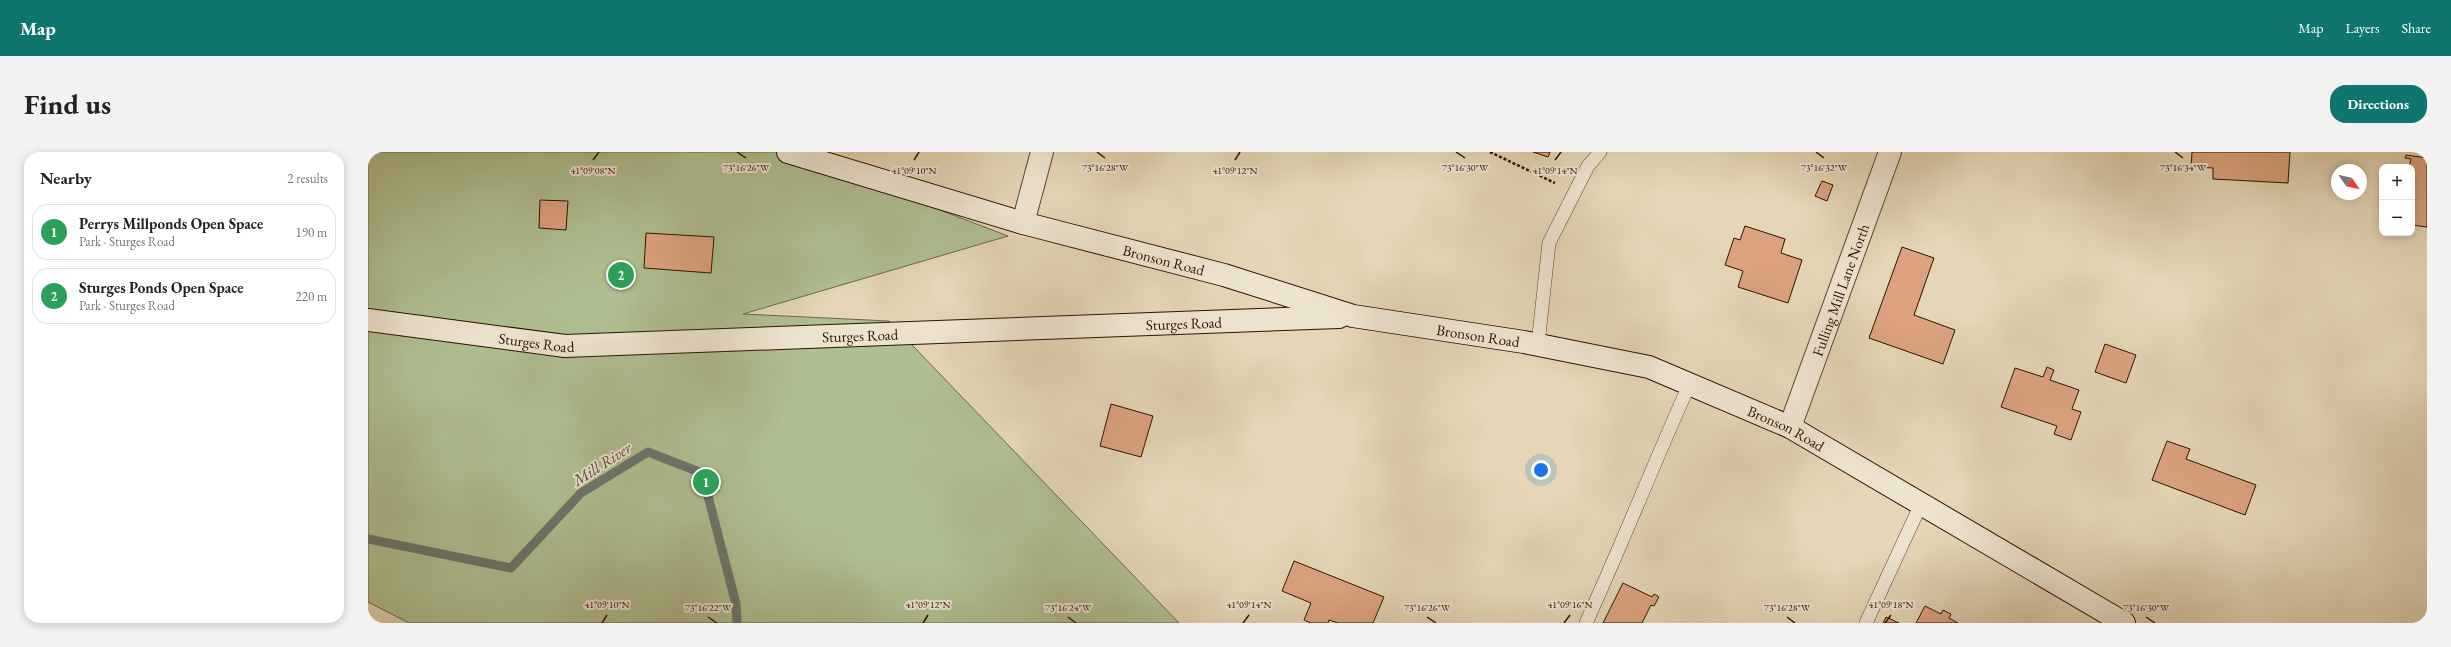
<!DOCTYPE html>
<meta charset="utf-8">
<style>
:root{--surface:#fff;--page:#f2f2f2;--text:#222;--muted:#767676;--line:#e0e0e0;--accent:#0f766e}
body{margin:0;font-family:"EB Garamond",serif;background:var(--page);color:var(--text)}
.controls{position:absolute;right:12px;top:12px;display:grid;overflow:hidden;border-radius:8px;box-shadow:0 2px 10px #0003}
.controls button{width:36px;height:36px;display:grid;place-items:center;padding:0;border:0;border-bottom:1px solid var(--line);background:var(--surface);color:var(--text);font:20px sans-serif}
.compass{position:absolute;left:1963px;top:12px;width:36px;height:36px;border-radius:50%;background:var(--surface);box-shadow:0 2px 10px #0003;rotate:124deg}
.you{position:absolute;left:1173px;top:318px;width:14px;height:14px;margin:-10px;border:3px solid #fff;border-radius:50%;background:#1a73e8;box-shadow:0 0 0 6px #1a73e833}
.badge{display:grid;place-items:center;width:26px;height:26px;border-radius:50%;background:var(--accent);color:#fff;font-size:13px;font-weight:700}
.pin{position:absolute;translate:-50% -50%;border:2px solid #fff;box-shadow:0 1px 4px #0006}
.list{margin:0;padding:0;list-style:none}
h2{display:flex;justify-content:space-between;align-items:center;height:52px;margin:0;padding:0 16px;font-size:17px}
h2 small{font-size:13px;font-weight:400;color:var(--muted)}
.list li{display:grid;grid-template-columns:26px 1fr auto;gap:12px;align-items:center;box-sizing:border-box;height:56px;margin:0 8px 8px;padding:0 8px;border:1px solid var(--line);border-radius:16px}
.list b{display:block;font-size:15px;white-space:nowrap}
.list p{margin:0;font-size:13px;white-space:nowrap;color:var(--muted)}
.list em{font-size:13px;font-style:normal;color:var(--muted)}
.map{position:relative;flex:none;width:2059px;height:471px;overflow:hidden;border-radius:16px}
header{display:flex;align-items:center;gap:24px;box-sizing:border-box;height:56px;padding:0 20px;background:var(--accent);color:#fff}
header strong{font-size:19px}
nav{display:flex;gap:22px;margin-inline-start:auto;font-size:14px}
.intro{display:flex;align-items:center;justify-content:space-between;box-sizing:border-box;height:96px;padding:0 24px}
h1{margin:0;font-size:28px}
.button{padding:10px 18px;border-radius:16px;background:var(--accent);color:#fff;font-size:14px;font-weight:700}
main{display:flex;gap:24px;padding:0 24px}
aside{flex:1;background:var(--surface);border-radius:16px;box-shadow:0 2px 10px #0003}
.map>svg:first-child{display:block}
.park{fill:#afbf91;stroke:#6e6849}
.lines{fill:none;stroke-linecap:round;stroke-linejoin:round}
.stream{stroke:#6c756d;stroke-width:9}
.building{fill:#dca27f;stroke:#2c1201}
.lane-casing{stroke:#5a432e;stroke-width:14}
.street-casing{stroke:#5a432e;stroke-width:24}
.secondary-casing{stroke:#2c1201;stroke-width:24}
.path{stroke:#2c1201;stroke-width:2.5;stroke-dasharray:3 2;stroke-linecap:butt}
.lane{stroke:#ede4d0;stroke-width:13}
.street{stroke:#ede4d0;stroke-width:22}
.secondary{stroke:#ede4d0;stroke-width:22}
.ticks{fill:none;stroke:#2c1201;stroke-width:1.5}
.labels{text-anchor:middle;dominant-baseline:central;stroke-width:4;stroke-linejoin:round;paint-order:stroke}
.street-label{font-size:15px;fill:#2c1201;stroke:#ede4d0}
.water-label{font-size:16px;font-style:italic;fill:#514c40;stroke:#ede4d0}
.ticks-label{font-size:10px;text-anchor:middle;fill:#2c1201;stroke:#ede4d0;stroke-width:4;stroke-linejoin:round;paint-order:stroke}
</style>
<header>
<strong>Map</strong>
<nav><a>Map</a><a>Layers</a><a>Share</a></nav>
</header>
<div class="intro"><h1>Find us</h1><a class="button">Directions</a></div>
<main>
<aside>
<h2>Nearby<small>2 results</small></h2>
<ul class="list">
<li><span class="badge" style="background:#2e9e5b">1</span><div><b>Perrys Millponds Open Space</b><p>Park · Sturges Road</p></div><em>190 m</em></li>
<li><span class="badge" style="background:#2e9e5b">2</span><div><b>Sturges Ponds Open Space</b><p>Park · Sturges Road</p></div><em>220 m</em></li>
</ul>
</aside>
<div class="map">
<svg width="2059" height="471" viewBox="0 0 2059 471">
<rect width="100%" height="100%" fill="#e4d6b6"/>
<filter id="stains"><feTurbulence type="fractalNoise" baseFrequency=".005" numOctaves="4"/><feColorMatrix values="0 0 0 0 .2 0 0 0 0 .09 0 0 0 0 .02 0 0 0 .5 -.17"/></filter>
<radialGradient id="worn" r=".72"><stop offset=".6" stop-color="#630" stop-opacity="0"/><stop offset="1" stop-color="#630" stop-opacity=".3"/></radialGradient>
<!-- park -->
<polygon class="park" points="0,0 420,0 640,84 375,162 521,169 811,471 41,471 0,450"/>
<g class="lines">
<!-- stream -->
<polyline class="stream" points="0,387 143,416 213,341 280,300 334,321 368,452 369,471"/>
</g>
<!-- building -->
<g class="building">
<polygon points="1165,0 1182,0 1180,5"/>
<polygon points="1824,0 1922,0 1920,31 1845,27 1845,16 1823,15"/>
<polygon points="2038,3 2059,6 2059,75 2044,73 2044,15 2041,15 2043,7 2037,6"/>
<polygon points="1454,29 1465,33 1459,49 1447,44"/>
<polygon points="172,48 200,49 198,78 171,76"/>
<polygon points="1377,74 1417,87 1413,101 1434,108 1420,151 1370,135 1375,119 1357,113 1366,86 1372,88"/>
<polygon points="278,81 346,85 343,121 276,116"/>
<polygon points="1534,95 1566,106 1546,163 1587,178 1575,212 1501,186"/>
<polygon points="1737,192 1768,203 1758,231 1727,220"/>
<polygon points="1679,215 1686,218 1682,228 1711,238 1704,257 1713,260 1703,288 1686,282 1689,274 1633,255 1647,216 1675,225"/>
<polygon points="743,252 785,264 773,305 732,294"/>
<polygon points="1799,289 1822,297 1818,307 1888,333 1877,363 1784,328"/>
<polygon points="926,409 1016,445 1005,471 970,471 961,468 960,471 943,471 936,468 943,451 914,439"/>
<polygon points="1255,431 1284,445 1286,442 1291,445 1286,454 1283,453 1274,471 1235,471"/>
<polygon points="1557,454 1573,462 1575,458 1583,462 1581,466 1590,471 1548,471"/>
<polygon points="1518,465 1531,471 1515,471"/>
</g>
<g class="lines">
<!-- lane casing -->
<g class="lane-casing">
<g id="lane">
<polyline points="1170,192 1181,91 1220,14 1232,0"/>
<path d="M 1218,471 C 1254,392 1286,311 1322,231"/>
<polyline points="1498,471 1553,352"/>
</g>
</g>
<!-- street casing -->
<g class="street-casing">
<g id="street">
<polyline points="655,71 674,0"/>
<path id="s1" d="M 1422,275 L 1522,0"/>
</g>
</g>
<!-- secondary casing -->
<g class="secondary-casing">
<g id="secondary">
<path id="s2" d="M 420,0 L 655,71 L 856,123 L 985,164 L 1156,190 L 1281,215 L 1422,275 L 1756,471"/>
<path id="s3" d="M 0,168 L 197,194 L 971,165"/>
</g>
</g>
<!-- path -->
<polyline class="path" points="1122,0 1187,31"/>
<!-- lane -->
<use href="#lane" class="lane"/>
<!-- street -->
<use href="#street" class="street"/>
<!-- secondary -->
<use href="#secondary" class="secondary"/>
</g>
<!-- ticks -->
<path class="ticks" d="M 369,0 L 378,6M 729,0 L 737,6M 1088,0 L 1097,6M 1448,0 L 1456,6M 1807,0 L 1815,6M 225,8 L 231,0M 546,8 L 551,0M 867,8 L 872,0M 1187,8 L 1193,0M 340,465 L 349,471M 700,465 L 708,471M 1059,465 L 1068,471M 1419,465 L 1427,471M 1778,465 L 1787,471M 234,471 L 239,463M 555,471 L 560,463M 875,471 L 881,463M 1196,471 L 1202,463M 1517,471 L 1523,463"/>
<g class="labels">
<!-- street labels -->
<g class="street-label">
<text stroke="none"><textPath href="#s2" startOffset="391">Bronson Road</textPath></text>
<text stroke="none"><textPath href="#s1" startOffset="146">Fulling Mill Lane North</textPath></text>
<text stroke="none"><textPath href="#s3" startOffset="818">Sturges Road</textPath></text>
<text stroke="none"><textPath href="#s3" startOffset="494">Sturges Road</textPath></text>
<text stroke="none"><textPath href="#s2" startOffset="715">Bronson Road</textPath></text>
<text stroke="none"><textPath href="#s3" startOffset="170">Sturges Road</textPath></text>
<text stroke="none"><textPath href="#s2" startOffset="1039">Bronson Road</textPath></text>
</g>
<!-- water labels -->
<g class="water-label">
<text transform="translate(234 312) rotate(-33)">Mill River</text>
</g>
</g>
<g class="ticks-label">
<text x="378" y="19">73°16'26"W</text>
<text x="737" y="19">73°16'28"W</text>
<text x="1097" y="19">73°16'30"W</text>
<text x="1456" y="19">73°16'32"W</text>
<text x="1815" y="19">73°16'34"W</text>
<text x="225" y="22">41°09'08"N</text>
<text x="546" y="22">41°09'10"N</text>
<text x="867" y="22">41°09'12"N</text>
<text x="1187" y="22">41°09'14"N</text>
<text x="239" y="456">41°09'10"N</text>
<text x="560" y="456">41°09'12"N</text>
<text x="881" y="456">41°09'14"N</text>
<text x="1202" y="456">41°09'16"N</text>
<text x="1523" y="456">41°09'18"N</text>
<text x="340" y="459">73°16'22"W</text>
<text x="700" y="459">73°16'24"W</text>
<text x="1059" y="459">73°16'26"W</text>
<text x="1419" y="459">73°16'28"W</text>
<text x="1778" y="459">73°16'30"W</text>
</g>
<rect width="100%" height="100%" filter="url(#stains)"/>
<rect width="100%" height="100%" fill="url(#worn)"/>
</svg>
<div class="controls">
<button>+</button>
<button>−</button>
</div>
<svg class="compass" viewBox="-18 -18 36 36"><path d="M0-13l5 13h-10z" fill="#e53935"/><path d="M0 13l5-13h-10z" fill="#767676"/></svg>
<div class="you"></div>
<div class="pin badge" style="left:338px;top:330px;background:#2e9e5b">1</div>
<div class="pin badge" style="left:253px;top:123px;background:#2e9e5b">2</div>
</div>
</main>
